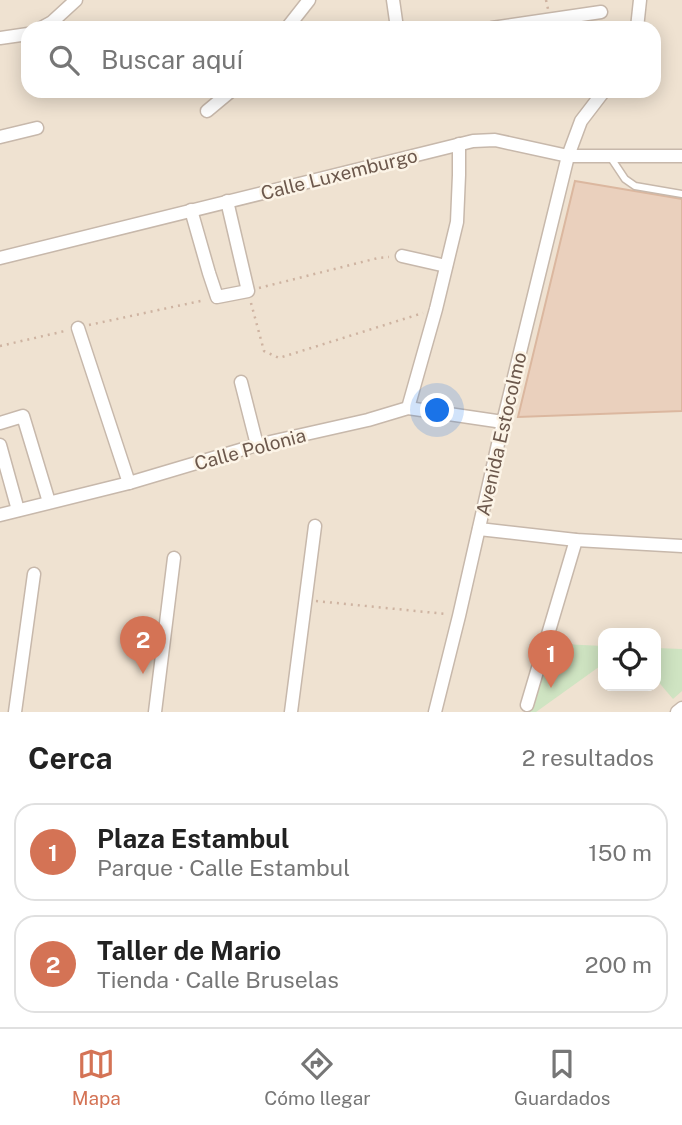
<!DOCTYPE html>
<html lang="es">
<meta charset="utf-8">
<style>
:root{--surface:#fff;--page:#f6f6f6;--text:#222;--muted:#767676;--line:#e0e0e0;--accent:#d47355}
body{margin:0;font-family:"Public Sans",sans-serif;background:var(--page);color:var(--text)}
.controls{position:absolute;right:21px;bottom:21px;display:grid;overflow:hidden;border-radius:14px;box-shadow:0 4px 18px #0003}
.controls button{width:63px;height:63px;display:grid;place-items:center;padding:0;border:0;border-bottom:2px solid var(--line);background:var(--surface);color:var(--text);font:35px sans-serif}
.you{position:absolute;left:438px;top:411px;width:24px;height:24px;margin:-18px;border:5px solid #fff;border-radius:50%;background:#1a73e8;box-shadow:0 0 0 10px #1a73e833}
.badge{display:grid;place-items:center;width:46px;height:46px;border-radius:50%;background:var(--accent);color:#fff;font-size:23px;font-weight:700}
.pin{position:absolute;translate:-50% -58px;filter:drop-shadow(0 2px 4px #0008)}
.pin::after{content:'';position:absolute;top:37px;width:24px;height:21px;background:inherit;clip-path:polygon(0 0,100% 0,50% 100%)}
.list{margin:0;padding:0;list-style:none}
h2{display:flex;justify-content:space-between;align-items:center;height:91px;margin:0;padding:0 28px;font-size:30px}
h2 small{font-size:23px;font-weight:400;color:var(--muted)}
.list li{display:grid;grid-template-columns:46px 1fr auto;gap:21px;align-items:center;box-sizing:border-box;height:98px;margin:0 14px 14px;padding:0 14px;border:2px solid var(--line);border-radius:21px}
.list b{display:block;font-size:26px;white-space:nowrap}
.list p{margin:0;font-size:23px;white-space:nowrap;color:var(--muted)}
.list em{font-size:23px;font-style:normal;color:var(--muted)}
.icon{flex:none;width:38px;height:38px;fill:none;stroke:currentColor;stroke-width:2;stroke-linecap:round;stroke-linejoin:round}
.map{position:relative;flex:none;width:682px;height:712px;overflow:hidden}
.search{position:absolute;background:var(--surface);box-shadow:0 4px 18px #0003;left:21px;right:21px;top:21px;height:77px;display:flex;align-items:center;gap:18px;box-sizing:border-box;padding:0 24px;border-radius:21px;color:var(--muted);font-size:26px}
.sheet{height:315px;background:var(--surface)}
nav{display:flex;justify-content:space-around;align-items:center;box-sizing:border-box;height:98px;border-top:2px solid var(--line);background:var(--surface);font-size:19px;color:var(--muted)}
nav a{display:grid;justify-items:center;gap:4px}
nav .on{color:var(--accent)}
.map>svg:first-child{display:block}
.residential{fill:#efe2d1;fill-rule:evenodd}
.green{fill:#cfe4c2}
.building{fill:#ead0bd;stroke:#dbb79f;stroke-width:2}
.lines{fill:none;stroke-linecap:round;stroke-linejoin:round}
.service-casing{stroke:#c7b8ab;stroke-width:9}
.minor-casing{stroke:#c7b8ab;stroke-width:15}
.path{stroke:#ceb3a1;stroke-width:2.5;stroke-dasharray:2 5;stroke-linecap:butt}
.service{stroke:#fff;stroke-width:6}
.minor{stroke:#fff;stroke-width:12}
.labels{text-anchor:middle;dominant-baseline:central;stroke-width:5;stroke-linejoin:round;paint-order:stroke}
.street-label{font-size:19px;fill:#6c584c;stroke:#fcf4e7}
</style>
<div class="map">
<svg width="682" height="712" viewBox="0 0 682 712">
<rect width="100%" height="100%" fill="#f8f0e1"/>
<!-- residential -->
<path class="residential" d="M 0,0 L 682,0 L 682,712 L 0,712 ZM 28,28 L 654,28 L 654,91 L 28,91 ZM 603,633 L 656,633 L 656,686 L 603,686 Z"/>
<!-- green -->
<g class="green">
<polygon points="542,643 603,646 603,664 536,712 529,712"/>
<polygon points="656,648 682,649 682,691 673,699 656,679"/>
</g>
<!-- building -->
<polygon class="building" points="575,181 682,199 682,411 518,417"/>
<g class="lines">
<!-- service casing -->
<g class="service-casing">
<polyline id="service" points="611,158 625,179 635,186 682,194"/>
</g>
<!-- minor casing -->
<g class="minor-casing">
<g id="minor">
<polyline points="393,0 397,28"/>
<polyline points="41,28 52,22 76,0"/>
<polyline points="287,28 309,0"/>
<polyline points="492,28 601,12"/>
<polyline points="637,28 640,0"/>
<polyline points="0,38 28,34"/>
<polyline points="207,111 231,91"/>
<polyline points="0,137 37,128"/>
<polyline points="191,210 209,273 217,297 248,291 227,201"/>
<polyline points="402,256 446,266"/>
<polyline points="0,258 473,141 495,140 568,156 682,156"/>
<polyline points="78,328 129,483"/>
<polyline points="241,382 257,445"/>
<polyline points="408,408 436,309 457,222 459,175 459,144"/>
<polyline points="0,423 23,416 49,502"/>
<polyline points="0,445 18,510"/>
<polyline points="0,515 129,483 257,445 368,420 408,408 503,422"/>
<polyline points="479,529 576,540 682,546"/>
<polyline points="527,705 576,540"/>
<polyline points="15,712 34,574"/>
<polyline points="155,712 174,558"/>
<polyline points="291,712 315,526"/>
<polyline points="435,712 459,616 503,422 568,156 581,121 604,91"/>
<polyline points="677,712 682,708"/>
</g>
</g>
<!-- path -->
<g class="path">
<polyline points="546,0 548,9"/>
<polyline points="259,288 378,258 389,257"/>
<polyline points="251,303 264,351 279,358 423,313"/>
<polyline points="89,325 205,300"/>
<polyline points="0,346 65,331"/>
<polyline points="316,601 446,614"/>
</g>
<!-- service -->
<use href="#service" class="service"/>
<!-- minor -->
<use href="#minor" class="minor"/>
</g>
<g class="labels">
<!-- street labels -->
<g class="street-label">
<text transform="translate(339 174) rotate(-14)">Calle Luxemburgo</text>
<text transform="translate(501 434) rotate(-77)">Avenida Estocolmo</text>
<text transform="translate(250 449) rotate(-15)">Calle Polonia</text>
</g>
</g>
</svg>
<div class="controls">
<button><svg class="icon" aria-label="locate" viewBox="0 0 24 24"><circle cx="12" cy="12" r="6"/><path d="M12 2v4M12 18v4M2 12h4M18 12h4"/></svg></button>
</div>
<div class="you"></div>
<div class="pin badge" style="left:551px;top:688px">1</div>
<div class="pin badge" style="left:143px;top:674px">2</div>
<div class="search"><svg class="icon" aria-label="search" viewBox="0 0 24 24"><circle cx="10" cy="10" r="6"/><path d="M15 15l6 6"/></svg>Buscar aquí</div>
</div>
<section class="sheet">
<h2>Cerca<small>2 resultados</small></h2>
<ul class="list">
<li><span class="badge">1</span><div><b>Plaza Estambul</b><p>Parque · Calle Estambul</p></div><em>150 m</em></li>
<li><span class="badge">2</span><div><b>Taller de Mario</b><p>Tienda · Calle Bruselas</p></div><em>200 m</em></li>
</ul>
</section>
<nav>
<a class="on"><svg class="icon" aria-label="map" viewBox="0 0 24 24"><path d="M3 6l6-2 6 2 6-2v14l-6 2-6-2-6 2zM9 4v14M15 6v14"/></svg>Mapa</a>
<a><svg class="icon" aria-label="directions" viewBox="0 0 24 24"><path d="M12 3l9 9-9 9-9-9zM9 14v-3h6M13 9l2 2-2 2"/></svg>Cómo llegar</a>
<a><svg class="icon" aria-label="saved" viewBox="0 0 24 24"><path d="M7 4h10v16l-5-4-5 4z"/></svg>Guardados</a>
</nav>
